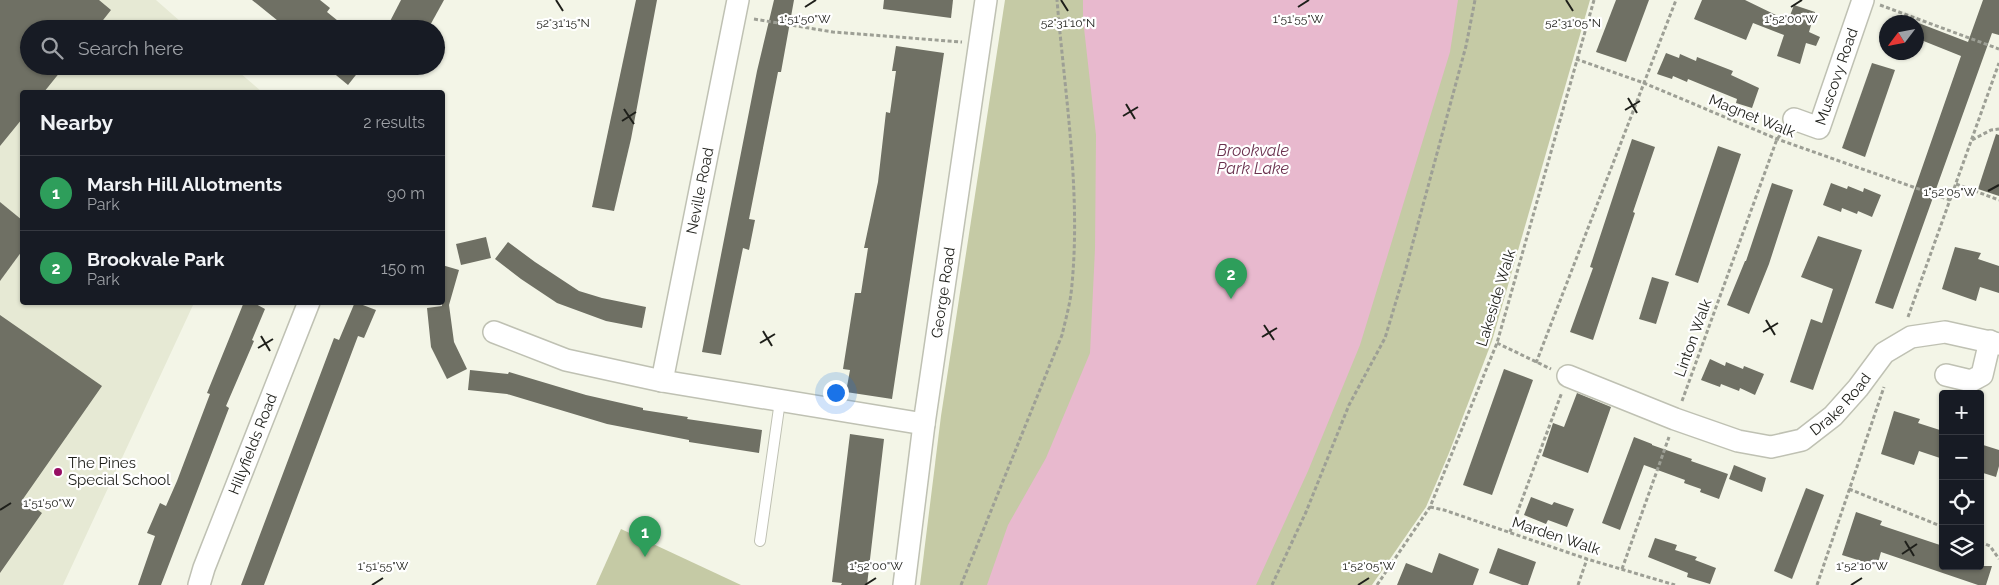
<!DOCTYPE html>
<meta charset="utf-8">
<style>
:root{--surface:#171b24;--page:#20242c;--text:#f1f3f6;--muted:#9ea1a6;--line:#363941;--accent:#7c3aed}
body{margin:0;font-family:Raleway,sans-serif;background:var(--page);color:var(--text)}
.controls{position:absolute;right:15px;bottom:15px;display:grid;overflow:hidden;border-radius:5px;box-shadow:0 1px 4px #0004}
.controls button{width:45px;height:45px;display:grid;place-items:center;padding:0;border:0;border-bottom:1px solid var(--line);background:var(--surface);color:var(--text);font:25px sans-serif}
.compass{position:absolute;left:1879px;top:15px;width:45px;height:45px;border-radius:50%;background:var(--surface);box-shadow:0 1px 4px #0004;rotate:238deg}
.you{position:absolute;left:835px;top:392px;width:18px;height:18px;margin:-12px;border:4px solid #fff;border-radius:50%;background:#1a73e8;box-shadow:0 0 0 8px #1a73e833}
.badge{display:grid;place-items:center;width:32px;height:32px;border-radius:50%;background:var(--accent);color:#fff;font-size:16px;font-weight:700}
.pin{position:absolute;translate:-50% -41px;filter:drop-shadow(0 1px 2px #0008)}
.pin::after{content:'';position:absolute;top:26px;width:18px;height:15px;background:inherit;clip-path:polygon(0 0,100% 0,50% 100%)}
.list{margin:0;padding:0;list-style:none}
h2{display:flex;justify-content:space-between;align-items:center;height:65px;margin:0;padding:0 20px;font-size:21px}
h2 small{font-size:16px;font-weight:400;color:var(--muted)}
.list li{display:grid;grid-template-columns:32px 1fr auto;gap:15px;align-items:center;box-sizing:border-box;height:75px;padding:0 20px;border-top:1px solid var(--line)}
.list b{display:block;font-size:19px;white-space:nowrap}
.list p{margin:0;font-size:16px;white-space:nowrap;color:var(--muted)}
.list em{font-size:16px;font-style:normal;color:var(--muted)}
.icon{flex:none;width:28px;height:28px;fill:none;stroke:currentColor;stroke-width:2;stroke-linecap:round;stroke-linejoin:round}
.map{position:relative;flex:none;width:1999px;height:585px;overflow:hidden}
.search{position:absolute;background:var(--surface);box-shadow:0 1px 4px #0004;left:20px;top:20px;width:425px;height:55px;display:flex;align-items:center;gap:12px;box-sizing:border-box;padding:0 18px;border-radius:28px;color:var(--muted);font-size:19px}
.panel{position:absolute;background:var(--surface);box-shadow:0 1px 4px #0004;left:20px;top:90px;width:425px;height:215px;border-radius:5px}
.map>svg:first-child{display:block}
.built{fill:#e6e9d4}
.green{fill:#c5caa5}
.water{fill:#e8b9ce}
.building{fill:#6f7064}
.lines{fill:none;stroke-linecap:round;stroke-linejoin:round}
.service-casing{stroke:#bfc1b3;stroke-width:12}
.minor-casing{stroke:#bfc1b3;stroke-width:24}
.path{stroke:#9d9f95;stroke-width:3;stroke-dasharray:4 2.5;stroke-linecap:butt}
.service{stroke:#fff;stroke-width:10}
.minor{stroke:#fff;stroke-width:21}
.ticks{fill:none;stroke:#1e1f1a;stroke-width:2}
.poi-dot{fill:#970f64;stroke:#fff;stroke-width:2}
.labels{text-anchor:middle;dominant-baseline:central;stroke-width:4.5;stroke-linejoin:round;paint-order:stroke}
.street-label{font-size:15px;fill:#1e1f1a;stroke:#fff}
.poi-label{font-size:15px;fill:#1e1f1a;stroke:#fff;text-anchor:start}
.water-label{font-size:16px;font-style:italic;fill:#6b324f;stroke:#fff}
.ticks-label{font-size:12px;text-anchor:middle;fill:#1e1f1a;stroke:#fff;stroke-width:4.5;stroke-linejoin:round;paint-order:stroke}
</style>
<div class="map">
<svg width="1999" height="585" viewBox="0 0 1999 585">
<rect width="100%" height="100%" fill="#f3f5e7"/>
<!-- built -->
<polygon class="built" points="0,0 156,0 189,29 29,29 29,66 232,66 262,92 22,92 22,302 194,303 63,585 0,585"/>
<!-- green -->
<g class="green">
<polygon points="1005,0 1590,0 1492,341 1449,453 1426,507 1372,585 920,585 941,416"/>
<polygon points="621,529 741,585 596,585"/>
</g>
<!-- water -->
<polygon class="water" points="1083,0 1458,0 1450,52 1360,345 1308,471 1256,585 987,585 1008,525 1046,458 1090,353 1095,249 1096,135 1083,19"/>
<!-- building -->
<g class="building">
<polygon points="0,0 99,0 111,10 96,29 29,29 29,66 65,66 44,92 22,92 22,119 0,146"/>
<polygon points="252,0 320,0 330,8 327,12 348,29 288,29"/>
<polygon points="401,0 444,0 428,29 386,29"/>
<polygon points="636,0 657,0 631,139 614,211 592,207"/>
<polygon points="774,0 794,0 781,72 778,72 749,219 755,220 749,250 743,248 721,355 702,352 757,71"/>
<polygon points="884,0 953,0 951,18 883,9"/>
<polygon points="1616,0 1649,0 1626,62 1596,52"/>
<polygon points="1702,0 1745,0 1788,21 1794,5 1815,12 1809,32 1820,37 1816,46 1806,43 1800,64 1777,56 1784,35 1753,23 1746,40 1694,19"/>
<polygon points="1983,0 1999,0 1999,35 1992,33 1893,309 1875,303 1961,56 1916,38 1916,22 1968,42"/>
<polygon points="896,46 944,53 892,399 846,392 850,370 843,369 855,293 861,293 868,248 864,248 878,182 886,112 890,113 896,71 892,71"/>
<polygon points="1666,53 1679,58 1680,54 1696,61 1697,57 1733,71 1731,75 1759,88 1752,108 1736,103 1737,99 1688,79 1687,82 1673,76 1672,79 1657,74"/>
<polygon points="1872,63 1895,70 1865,157 1842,148"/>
<polygon points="325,66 363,66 348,85"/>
<polygon points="1996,134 1999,135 1999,196 1978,189"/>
<polygon points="1632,139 1655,147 1633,212 1635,213 1593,340 1570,332 1593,268 1590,267"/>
<polygon points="1718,146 1741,154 1698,283 1675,275"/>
<polygon points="1772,183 1793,190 1769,264 1749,314 1727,305 1745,261 1746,261"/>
<polygon points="1831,183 1847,189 1848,186 1863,192 1864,188 1881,195 1872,217 1858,211 1857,214 1842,208 1841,212 1823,205"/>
<polygon points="0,202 22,220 22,251 0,281"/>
<polygon points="1818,236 1862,250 1813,390 1790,382 1811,319 1822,323 1833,289 1801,277"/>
<polygon points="486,237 491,258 461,265 456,244"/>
<polygon points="508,242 535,262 579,291 602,298 646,307 642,328 606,321 557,303 521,279 495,259"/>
<polygon points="1955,247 1981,253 1978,259 1999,266 1999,293 1980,287 1976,301 1942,289"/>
<polygon points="442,265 459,270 449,305 454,342 467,369 447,379 431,347 427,308 442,306"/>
<polygon points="1652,277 1669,282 1656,324 1639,319"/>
<polygon points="244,302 252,302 265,309 252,340 254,341 226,406 229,408 161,585 138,585 155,536 147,533 160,503 166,506 177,481 210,394 207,393"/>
<polygon points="355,302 376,310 364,338 358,336 264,585 241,585 334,338 339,340"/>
<polygon points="0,315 102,386 23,499 42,513 0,573"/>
<polygon points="1710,359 1725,366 1726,362 1743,369 1744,366 1764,374 1755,395 1740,388 1739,391 1721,384 1720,387 1701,380"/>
<polygon points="1504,369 1533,380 1492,495 1463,485"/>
<polygon points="470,370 508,374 509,372 586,395 643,408 643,410 688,417 687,419 762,430 759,453 689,442 689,440 607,424 507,394 468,390"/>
<polygon points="1577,393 1611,407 1588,473 1542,456 1553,423 1564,427"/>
<polygon points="1894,411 1920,419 1918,423 1943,431 1943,459 1919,451 1914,465 1881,454"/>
<polygon points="850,434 884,439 867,585 841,585 842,583 832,582"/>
<polygon points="1634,437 1652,444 1652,445 1692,459 1691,461 1728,474 1719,499 1700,492 1701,489 1684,483 1685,480 1644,465 1620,530 1602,523"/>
<polygon points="1980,444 1999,450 1999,466 1996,477 1980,472"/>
<polygon points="1734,465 1766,478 1762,492 1729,479"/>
<polygon points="1806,488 1824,495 1792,579 1774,571"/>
<polygon points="1531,497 1552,505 1554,502 1574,509 1567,527 1548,520 1546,524 1524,515"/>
<polygon points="1856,512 1882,521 1880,525 1943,546 1943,566 1992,566 1986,585 1978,585 1881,552 1877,566 1842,555"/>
<polygon points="1655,538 1677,545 1675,550 1697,557 1695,560 1716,568 1710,584 1687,577 1688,573 1648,557"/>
<polygon points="1498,548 1536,562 1528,585 1522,585 1489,573"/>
<polygon points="1439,553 1479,569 1473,585 1397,585 1406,563 1432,573"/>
</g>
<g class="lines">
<!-- service casing -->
<g class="service-casing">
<polyline id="service" points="760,541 780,401"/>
</g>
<!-- minor casing -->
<g class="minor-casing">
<g id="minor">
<path id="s1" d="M 1794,119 L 1819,128 L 1863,0"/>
<polyline points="494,332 566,360 662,381 924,424"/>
<polyline points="1946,375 1971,381 1982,375 1990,341"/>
<path id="s2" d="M 1568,376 L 1675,419 L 1738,441 L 1771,447 L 1802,440 L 1833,416 L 1858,388 L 1884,353 L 1911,337 L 1945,332 L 1999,344"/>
<path id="s3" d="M 662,381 L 738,0"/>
<path id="s4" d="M 199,585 L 204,568 L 309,302"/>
<path id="s5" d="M 904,585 L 924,424 L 986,0"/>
</g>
</g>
<!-- path -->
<g class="path">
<polyline points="1880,5 1999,49"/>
<polyline points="754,19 833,32 962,42"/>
<polyline points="1576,59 1644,83 1777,139 1950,200"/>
<polyline points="1972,140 1991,130 1999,129"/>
<polyline points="1956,184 1999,200"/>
<polyline points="1908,317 1999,63"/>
<polyline points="1497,343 1551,369"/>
<polyline points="1536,363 1676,0"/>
<polyline points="1682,401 1777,139 1782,133"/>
<polyline points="1849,489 1943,527"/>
<polyline points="1430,507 1444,510 1587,559 1675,585"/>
<polyline points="1510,532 1562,392"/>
<polyline points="1980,542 1990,546 1999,559"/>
<polyline points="1622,569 1669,437"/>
<path d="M 961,585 L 1062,335 C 1065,322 1069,308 1071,294 C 1082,196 1065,97 1057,0"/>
<polyline points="1272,585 1306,512 1349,405 1385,338 1406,268 1466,46 1475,0"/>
<polyline points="1377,585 1430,507 1497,343 1594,0"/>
<polyline points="1578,585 1587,559"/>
<polyline points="1817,585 1884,387"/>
</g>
<!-- service -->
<use href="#service" class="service"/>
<!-- minor -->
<use href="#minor" class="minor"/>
</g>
<!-- ticks -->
<path class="ticks" d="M 556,0 L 563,11M 1061,0 L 1068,11M 1566,0 L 1573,11M 805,7 L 816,0M 1298,7 L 1309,0M 1791,7 L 1802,0M 1628,98 L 1637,113M 1126,104 L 1135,119M 624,109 L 634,124M 1625,110 L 1640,101M 1123,116 L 1138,107M 622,121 L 636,112M 1988,191 L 1999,185M 1766,320 L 1775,335M 1264,325 L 1274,340M 763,331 L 772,346M 1763,332 L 1778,323M 261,336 L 270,351M 1262,337 L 1277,328M 760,343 L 775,334M 258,348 L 273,339M 0,510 L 11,503M 1905,541 L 1914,556M 1902,554 L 1917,544M 372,585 L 383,578M 865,585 L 876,578M 1358,585 L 1369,578M 1851,585 L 1862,578"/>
<!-- markers -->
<circle class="poi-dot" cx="58" cy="472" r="5"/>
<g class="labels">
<!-- street labels -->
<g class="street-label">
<text stroke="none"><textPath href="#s1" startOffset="81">Muscovy Road</textPath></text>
<text transform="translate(1752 116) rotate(22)">Magnet Walk</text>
<text stroke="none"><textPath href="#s3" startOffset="194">Neville Road</textPath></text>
<text stroke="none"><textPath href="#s5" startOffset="295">George Road</textPath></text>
<text transform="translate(1496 298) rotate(-73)">Lakeside Walk</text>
<text transform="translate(1693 338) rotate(-70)">Linton Walk</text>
<text stroke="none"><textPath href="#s2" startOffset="300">Drake Road</textPath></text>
<text stroke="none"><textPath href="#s4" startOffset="151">Hillyfields Road</textPath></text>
<text transform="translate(1556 536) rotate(18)">Marden Walk</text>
</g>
<!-- poi labels -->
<g class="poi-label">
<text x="68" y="463">The Pines<tspan x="68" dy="17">Special School</tspan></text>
</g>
<!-- water labels -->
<g class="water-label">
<text x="1253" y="150">Brookvale<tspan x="1253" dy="18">Park Lake</tspan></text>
</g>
</g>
<g class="ticks-label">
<text x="1298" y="23">1°51'55"W</text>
<text x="805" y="23">1°51'50"W</text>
<text x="1791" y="23">1°52'00"W</text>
<text x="563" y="27">52°31'15"N</text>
<text x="1068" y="27">52°31'10"N</text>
<text x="1573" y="27">52°31'05"N</text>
<text x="1950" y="196">1°52'05"W</text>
<text x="49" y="507">1°51'50"W</text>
<text x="383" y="570">1°51'55"W</text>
<text x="876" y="570">1°52'00"W</text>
<text x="1369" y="570">1°52'05"W</text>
<text x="1862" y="570">1°52'10"W</text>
</g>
</svg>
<div class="controls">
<button>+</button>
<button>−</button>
<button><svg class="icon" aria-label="locate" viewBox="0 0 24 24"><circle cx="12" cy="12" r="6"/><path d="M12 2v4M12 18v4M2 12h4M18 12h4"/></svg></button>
<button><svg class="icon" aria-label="layers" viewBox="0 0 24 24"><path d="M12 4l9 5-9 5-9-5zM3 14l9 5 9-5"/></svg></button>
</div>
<svg class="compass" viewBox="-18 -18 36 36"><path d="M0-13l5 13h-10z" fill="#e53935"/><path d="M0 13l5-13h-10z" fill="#9ea1a6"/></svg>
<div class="you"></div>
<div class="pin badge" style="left:645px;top:557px;background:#2e9e5b">1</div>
<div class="pin badge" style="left:1231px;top:299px;background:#2e9e5b">2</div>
<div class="search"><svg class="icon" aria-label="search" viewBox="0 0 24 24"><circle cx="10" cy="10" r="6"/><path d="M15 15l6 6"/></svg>Search here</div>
<section class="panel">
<h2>Nearby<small>2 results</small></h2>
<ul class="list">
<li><span class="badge" style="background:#2e9e5b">1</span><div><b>Marsh Hill Allotments</b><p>Park</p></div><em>90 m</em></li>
<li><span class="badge" style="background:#2e9e5b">2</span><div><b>Brookvale Park</b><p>Park</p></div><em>150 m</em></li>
</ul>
</section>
</div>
